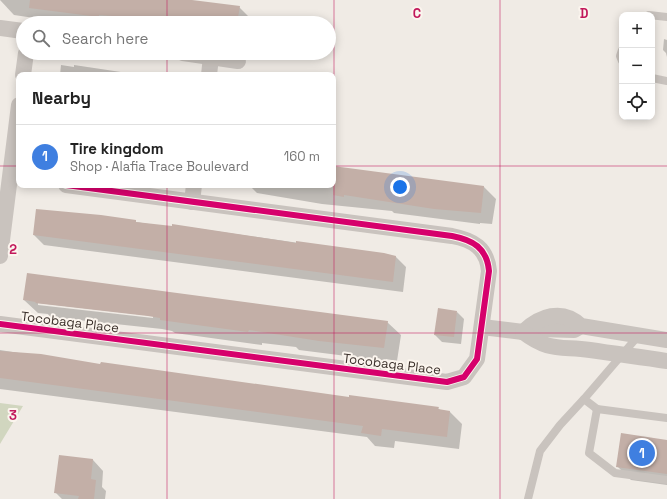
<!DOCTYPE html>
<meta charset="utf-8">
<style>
:root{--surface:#fff;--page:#f6f6f6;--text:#222;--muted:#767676;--line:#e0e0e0;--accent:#111827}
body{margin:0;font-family:"Space Grotesk",sans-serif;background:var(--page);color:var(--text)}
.controls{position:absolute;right:12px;top:12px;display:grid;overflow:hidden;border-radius:8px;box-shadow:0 2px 10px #0003}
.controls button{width:36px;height:36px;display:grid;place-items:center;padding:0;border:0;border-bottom:1px solid var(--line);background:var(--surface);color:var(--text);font:20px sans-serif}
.you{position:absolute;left:400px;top:187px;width:14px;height:14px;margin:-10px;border:3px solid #fff;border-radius:50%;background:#1a73e8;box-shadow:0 0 0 6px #1a73e833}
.badge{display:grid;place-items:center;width:26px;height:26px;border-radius:50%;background:var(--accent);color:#fff;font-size:13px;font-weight:700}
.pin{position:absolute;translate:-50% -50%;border:2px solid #fff;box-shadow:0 1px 4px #0006}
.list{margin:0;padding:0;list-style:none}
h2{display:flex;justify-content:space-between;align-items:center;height:52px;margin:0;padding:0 16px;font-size:17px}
h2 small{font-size:13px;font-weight:400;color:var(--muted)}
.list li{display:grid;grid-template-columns:26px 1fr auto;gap:12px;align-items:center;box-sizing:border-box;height:64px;padding:0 16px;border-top:1px solid var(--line)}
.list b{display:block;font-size:15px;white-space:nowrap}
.list p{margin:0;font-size:13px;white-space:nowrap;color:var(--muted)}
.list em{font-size:13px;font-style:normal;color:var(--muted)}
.icon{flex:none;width:22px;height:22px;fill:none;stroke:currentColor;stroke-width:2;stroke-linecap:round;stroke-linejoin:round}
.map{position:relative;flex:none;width:667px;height:499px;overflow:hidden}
.search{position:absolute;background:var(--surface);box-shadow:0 2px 10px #0003;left:16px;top:16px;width:320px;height:44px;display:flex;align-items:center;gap:10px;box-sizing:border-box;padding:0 14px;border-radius:22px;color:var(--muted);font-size:15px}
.panel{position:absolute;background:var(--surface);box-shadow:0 2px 10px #0003;left:16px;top:72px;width:320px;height:116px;border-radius:8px}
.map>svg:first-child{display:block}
.green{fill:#d1d6bf}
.shadow{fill:#0003;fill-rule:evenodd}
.building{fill:#c3afa7}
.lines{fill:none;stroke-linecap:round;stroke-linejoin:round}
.lane{stroke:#c9c3be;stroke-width:8}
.street{stroke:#c9c3be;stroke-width:16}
.cycleway-casing{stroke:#fbf5ee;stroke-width:8}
.cycleway{stroke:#d6006c;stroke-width:6}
.grid{fill:none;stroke:#c2185b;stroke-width:1;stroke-opacity:0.55}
.labels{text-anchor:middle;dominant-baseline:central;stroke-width:4;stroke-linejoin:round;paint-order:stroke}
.street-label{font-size:13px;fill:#3b302b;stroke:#fbf5ee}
.grid-label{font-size:13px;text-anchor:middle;font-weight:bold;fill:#c2185b;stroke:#fbf5ee;stroke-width:4;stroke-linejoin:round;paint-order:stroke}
</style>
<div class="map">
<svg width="667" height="499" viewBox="0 0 667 499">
<rect width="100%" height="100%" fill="#f0ebe5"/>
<!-- green -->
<polygon class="green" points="0,403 23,406 0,444"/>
<!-- shadow -->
<g class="shadow">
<polygon points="0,0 183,0 239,7 253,21 252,23 68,23 14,15"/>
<polygon points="664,39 667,40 667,57 666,53 663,50"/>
<polygon points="61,65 74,67 74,65 141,75 60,75"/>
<polygon points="333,167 484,187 496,199 492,224 480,223 480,224 394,213 392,211 322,204 257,193 249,185 333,185"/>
<polygon points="101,216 160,226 173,227 173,225 396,257 406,267 403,292 44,245 34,235"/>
<path d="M 24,300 L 387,322 L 401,335 L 397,361 L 386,359 L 386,361 L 299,350 L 296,347 L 262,343 L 262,345 L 175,333 L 172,331 L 162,329 L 50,317 L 48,314 L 38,313 ZM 38,303 L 153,316 L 153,318 L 38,305 Z"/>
<polygon points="457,312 464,319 461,344 442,342 435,335"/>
<polygon points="0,350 101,366 350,399 438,408 440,410 450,412 462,424 459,449 395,441 394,448 375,446 367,437 0,389"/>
<polygon points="667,441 667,485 631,480 617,466"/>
<polygon points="60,456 93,460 103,471 102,487 106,491 105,499 62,499 56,493"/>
</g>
<!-- building -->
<g class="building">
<polygon points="30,0 192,0 240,6 237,23 150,23 112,16 99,15 99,17 29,8"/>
<polygon points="333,166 484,186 481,213 434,209 344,195 344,197 333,195"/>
<polygon points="36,209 101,215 136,220 136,222 172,226 172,224 284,241 296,243 296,241 384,253 396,256 393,282 33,235"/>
<polygon points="27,273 388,321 384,348 319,341 249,330 248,332 160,320 160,318 148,316 35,303 36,302 23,300"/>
<polygon points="438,308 457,311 454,337 434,335"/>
<polygon points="0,351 41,354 100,364 101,362 349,397 349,395 439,407 438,409 450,411 447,437 382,429 381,436 361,433 363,426 0,378"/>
<polygon points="621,433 667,440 667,474 616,467"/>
<polygon points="59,455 93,459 91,479 96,480 94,499 78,499 79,496 54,493"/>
</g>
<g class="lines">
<!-- lane -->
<g class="lane">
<polyline points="649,15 667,17"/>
<polyline points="622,50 620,56 622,61"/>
<polyline points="652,78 667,81"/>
<polyline points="639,335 584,399 597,409 667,418"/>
<polyline points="597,409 589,453 615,473 667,480"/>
<polyline points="528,499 540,451 560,425 584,399"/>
</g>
<!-- street -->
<g class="street">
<polyline points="0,28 23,31"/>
<polyline points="183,53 238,61"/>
<polyline points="23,75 26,53"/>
<polyline points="209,75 211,57"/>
<polyline points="192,202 194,185"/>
<polyline points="0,256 19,105"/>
<path d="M 0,324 L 447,382 L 464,377 L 477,359 L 489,271 C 487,248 473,240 452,236 L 66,185"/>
<polyline points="482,327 523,332 538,329 574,330 581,326"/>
<path d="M 523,332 C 540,316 562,308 581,326 L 667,340"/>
<path d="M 523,332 C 549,352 560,346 590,350 C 616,354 641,357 667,361"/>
</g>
<!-- cycleway casing -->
<g class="cycleway-casing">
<path id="cycleway" d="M 0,324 L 447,382 L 464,377 L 477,359 L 489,271 C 487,248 473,240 452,236 L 66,185"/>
</g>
<!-- cycleway -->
<use href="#cycleway" class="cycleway"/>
</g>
<!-- grid -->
<path class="grid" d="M 167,0 L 167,23M 334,0 L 334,499M 500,0 L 500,499M 167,53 L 167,75M 0,166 L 19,166M 333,166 L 667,166M 167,185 L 167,499M 0,333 L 667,333"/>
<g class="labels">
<!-- street labels -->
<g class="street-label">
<text transform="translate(70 322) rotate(7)">Tocobaga Place</text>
<text transform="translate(392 364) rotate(7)">Tocobaga Place</text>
</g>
</g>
<g class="grid-label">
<text x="417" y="18">C</text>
<text x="584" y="18">D</text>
<text x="13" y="254">2</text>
<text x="13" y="420">3</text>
</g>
</svg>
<div class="controls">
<button>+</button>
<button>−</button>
<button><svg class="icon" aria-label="locate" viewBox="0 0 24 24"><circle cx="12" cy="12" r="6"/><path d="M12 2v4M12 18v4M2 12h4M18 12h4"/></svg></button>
</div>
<div class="you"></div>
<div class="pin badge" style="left:642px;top:453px;background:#3f7fe0">1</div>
<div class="search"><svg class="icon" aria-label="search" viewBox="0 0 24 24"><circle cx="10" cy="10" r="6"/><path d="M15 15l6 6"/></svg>Search here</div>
<section class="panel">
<h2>Nearby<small></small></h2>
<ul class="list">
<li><span class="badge" style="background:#3f7fe0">1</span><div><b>Tire kingdom</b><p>Shop · Alafia Trace Boulevard</p></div><em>160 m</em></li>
</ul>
</section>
</div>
